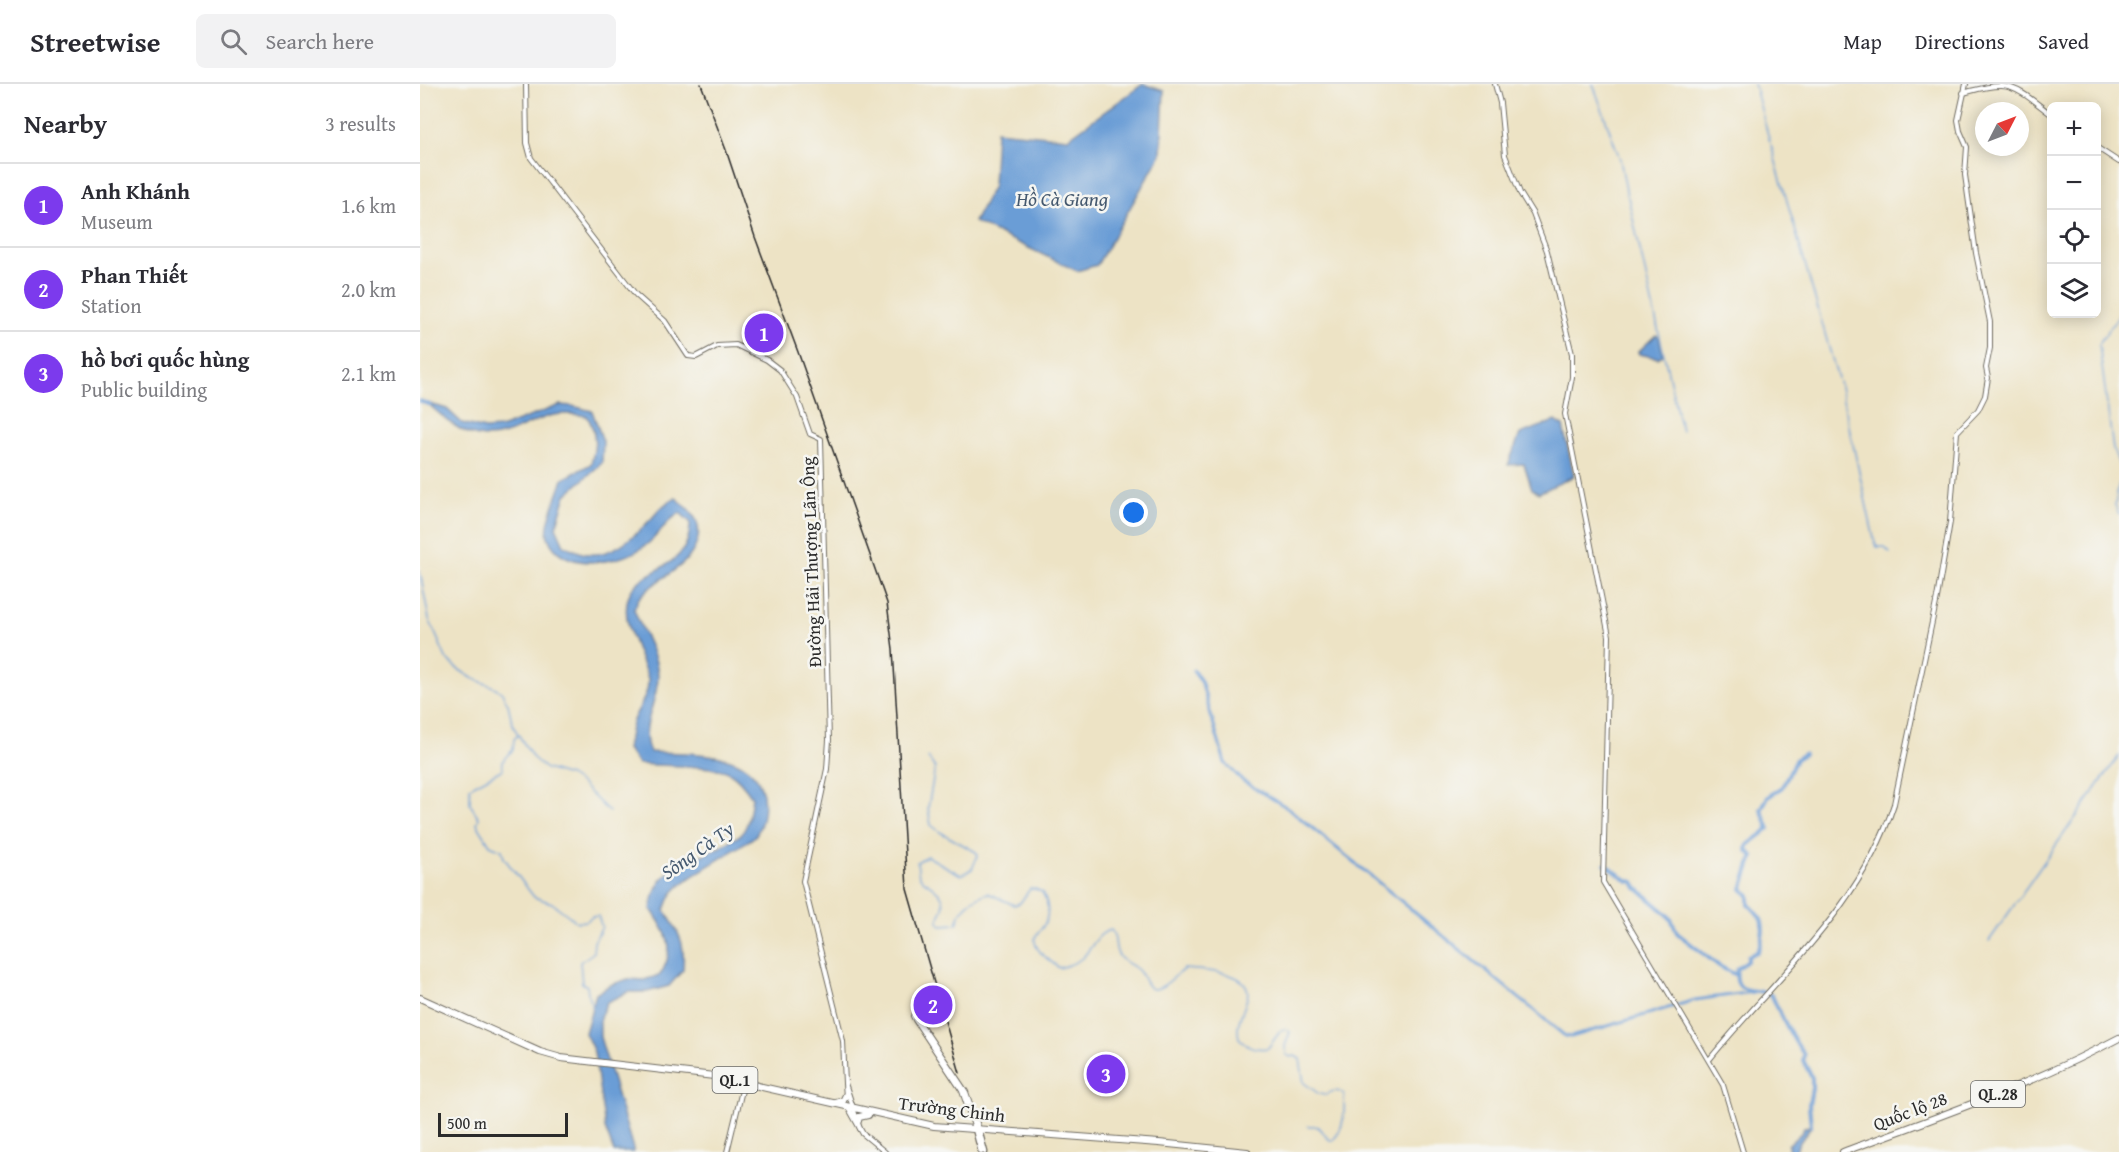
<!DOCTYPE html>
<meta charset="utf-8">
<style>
:root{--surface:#fff;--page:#f2f2f3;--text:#2b2b33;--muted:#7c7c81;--line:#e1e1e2;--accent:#7c3aed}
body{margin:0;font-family:"Gentium Book Plus",serif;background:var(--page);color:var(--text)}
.controls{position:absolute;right:18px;top:18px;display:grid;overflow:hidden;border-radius:9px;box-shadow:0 3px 15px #0003}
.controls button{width:54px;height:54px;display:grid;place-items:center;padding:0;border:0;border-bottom:2px solid var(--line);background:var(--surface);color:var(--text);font:30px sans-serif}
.compass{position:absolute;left:1555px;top:18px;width:54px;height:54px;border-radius:50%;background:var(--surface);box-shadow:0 3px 15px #0003;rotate:48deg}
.scale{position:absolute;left:18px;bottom:15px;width:130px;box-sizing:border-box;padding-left:6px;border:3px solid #2b2b2b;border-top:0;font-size:16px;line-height:21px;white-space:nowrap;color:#2b2b2b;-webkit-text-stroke:4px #f6f6f2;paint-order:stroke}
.you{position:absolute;left:714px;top:429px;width:21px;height:21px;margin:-15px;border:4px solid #fff;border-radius:50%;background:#1a73e8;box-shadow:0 0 0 9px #1a73e833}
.badge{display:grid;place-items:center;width:39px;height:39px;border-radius:50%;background:var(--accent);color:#fff;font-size:20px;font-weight:700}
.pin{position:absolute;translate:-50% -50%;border:3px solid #fff;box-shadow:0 2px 6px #0006}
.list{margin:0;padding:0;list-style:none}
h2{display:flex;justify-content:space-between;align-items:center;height:78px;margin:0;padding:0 24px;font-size:26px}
h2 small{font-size:20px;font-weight:400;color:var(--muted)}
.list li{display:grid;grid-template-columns:39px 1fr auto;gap:18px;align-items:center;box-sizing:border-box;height:84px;padding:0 24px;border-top:2px solid var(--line)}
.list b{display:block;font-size:22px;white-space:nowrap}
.list p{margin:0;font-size:20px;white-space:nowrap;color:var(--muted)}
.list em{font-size:20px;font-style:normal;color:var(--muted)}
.icon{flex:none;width:33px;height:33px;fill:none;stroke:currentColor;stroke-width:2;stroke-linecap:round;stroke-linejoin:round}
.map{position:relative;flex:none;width:1699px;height:1068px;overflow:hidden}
header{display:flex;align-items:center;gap:36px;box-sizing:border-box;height:84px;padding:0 30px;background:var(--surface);border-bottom:2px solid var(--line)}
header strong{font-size:28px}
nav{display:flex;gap:33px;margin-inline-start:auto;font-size:21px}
.search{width:420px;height:54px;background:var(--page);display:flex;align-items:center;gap:15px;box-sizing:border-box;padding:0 21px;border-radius:9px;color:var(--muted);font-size:22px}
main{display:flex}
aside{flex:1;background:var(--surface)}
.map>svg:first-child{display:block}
.water{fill:#6b9dd6;stroke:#4b6480;stroke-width:1.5}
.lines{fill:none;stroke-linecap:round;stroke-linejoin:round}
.stream{stroke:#6b9dd6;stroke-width:1.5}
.canal{stroke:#6b9dd6;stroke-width:3}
.river{stroke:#6b9dd6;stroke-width:4}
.tertiary-casing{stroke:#6f6b61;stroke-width:6}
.secondary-casing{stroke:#6f6b61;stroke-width:7}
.trunk-casing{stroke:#6f6b61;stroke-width:8}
.tertiary{stroke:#fff;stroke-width:4}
.secondary{stroke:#fff;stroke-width:4.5}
.trunk{stroke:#fff;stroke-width:6}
.rail{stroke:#2b2b2b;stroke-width:1.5}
.labels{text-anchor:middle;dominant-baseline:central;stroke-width:5;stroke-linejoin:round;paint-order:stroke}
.shield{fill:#f6f6f2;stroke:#686867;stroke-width:1.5}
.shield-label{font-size:16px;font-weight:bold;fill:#2b2b2b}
.street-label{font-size:18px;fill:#2b2b2b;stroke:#f6f6f2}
.water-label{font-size:20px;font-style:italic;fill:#45596f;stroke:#f6f6f2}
</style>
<header>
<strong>Streetwise</strong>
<div class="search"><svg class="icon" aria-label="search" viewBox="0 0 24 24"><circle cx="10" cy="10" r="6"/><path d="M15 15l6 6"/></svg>Search here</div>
<nav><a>Map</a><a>Directions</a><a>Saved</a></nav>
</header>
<main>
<aside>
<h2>Nearby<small>3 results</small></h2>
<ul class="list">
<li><span class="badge">1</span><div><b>Anh Khánh</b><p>Museum</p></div><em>1.6 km</em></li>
<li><span class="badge">2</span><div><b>Phan Thiết</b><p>Station</p></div><em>2.0 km</em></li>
<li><span class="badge">3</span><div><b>hồ bơi quốc hùng</b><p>Public building</p></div><em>2.1 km</em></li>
</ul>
</aside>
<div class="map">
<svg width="1699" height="1068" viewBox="0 0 1699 1068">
<rect width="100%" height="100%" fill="#f6f6f2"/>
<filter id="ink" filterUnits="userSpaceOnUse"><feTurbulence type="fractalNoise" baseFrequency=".0167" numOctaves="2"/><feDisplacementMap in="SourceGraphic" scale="12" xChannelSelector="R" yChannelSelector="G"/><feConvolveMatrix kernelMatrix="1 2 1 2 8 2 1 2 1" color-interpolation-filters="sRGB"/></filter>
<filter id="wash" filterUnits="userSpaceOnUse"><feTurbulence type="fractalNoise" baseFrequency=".008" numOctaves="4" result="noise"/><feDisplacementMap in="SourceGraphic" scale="24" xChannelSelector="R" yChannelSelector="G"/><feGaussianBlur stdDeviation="1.35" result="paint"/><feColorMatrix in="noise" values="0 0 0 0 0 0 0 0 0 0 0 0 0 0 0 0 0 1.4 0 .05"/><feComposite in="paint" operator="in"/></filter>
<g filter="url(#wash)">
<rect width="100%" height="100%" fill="#ede3c5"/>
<!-- water -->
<g class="water">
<polygon points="723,0 744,7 741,70 677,181 657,187 554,138 573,102 576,47 648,54"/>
<polygon points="1236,251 1239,253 1243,271 1238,274 1219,270 1218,268"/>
<path d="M 7,319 L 27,325 L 42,339 L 65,345 L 80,344 L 140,321 L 152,322 L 172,327 L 183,357 L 182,379 L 146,411 L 136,443 L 144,461 C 150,464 156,467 162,469 C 189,476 214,453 231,435 C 240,425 244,419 256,414 C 271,426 283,438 277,458 C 269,485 237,493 220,513 C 217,516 216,522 214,525 C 221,546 237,569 238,591 C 239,617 218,643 230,668 C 264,670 327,664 341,703 C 346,717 344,740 335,752 C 331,756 324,759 320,762 C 302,775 265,793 252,810 C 249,814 247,821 245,826 C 260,852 265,856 263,886 L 249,902 L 227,908 L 208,908 L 187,918 L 180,933 L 180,953 L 214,1068 L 194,1068 L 185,1044 L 174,968 L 165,949 L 176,910 L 190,901 L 208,895 L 224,896 L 240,891 C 257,864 247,849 231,825 C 238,776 271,781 307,759 C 311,756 319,753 322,749 C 330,739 330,724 332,713 C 326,704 319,694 310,689 C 298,681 237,682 218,680 L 207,665 C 209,655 210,643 214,634 C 220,621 229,610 228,595 C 227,591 225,586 223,582 C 216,562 200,533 209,511 C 221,481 271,488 270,438 L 260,429 C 246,436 239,452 226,461 C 203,480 140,490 128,453 C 124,440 139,410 143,395 L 171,380 C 176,361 177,349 167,332 C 156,330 145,329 134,331 C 109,336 85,358 58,352 C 38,348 22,332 7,319 Z"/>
<polygon points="1135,337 1143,342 1154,392 1119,409 1112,405 1104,380 1088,381 1100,350"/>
<polygon points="1391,1042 1378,1061 1376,1068 1369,1068 1368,1061 1381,1049 1384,1043"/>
</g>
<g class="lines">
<!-- stream -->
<g class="stream">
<polyline points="1173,0 1200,75 1207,111"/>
<polyline points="1334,0 1350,58"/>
<polyline points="1351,61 1418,295"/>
<polyline points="1208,113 1257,328"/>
<polyline points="1680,258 1699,231"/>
<polyline points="1679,260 1693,365 1699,380"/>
<polyline points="1419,298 1455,459 1457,463 1464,463 1470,469"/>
<polyline points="1257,330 1262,347"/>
<polyline points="1699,400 1695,421 1699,430"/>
<polyline points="0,488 9,535 26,574 35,583 52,594 76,604 82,609 88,620 93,642 113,674 126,685 149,692 161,700 189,728"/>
<path d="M 98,651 L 94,655 L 93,666 C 86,672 81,676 83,685 L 50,703 L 50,720 L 59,734 L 57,740 L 70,761 L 82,766 L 84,774 L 114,813 L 132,819 L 157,838 L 167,837 L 171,833 L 178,832 L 182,843 L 174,858 L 173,869 L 160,878 L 162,899 L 167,902 L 169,915 L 173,923"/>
<path d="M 508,674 L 515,684 L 508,724 L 511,741 L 520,748 L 556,768 L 558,771 L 552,785 L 541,791 L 507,772 L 497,778 L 499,793 C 509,801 527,809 523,824 C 522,829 518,832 518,838 L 521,841 L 537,840 C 540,824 553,814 568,809 L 594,821 L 600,819 L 610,805 L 615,805 L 622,808 C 629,819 630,833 622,844 C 619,847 615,851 615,856 C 614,867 632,878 639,884 C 647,882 656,879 662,874 C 673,864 676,849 691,846 C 697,853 694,860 697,868 C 701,879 711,879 718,886 C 723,891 724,898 729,903 C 738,912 756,890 764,885 C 782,887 835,886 827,914 C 824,928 815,938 819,954 C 828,963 835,966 848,964 L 861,946 L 866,945 L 870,948 L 865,962 L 866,970 L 870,973 L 875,972 L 880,975 L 884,999 L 899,1010 L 906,1011 C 912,1006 917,1006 924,1010 C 925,1026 925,1045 912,1057 C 900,1051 905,1040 888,1042"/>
<polyline points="1654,736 1699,672"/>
<polyline points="1596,818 1653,737"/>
<polyline points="1569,857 1595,820"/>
</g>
<!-- canal -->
<polyline class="canal" points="773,586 781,597 805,679 823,697 868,724 1145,952 1151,953 1275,916 1333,908"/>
<!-- river -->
<g class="river">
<polyline points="0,317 10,321"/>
<path d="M 1384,670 L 1376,675 L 1362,703 L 1348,713 L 1341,725 L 1349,745 L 1328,761 L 1327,766 L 1333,772 L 1322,805 L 1329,811 L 1329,820 C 1332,824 1337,828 1339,832 C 1346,841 1342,859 1337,868 L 1328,872 L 1328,876 L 1317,885 C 1312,916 1341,901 1352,912 C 1354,916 1356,921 1358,925 C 1366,940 1373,957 1384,970 L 1383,976 L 1392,994 L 1392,1004 L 1389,1021 L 1391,1042"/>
<polyline points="1185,780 1208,797 1214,798 1217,804 1247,830 1252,837 1257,849 1299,882 1316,891"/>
</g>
</g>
</g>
<g filter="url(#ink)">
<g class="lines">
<!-- tertiary casing -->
<g class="tertiary-casing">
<g id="tertiary">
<polyline points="106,0 107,59 111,74 216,211 245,237 268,272 276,273 297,262 316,261 347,276 360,286 377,313 390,350 401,355 409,656 407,685 383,797 423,957 425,999"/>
<polyline points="1075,0 1080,19 1085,71 1100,109 1113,130 1127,167 1152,270 1152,293 1145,330 1189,552 1183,798 1303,1001 1323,1068"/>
<path d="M 1543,9 C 1555,6 1569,1 1582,2 C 1600,3 1618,21 1632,31"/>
<polyline points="1676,63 1699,78"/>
<path d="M 1289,976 C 1355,894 1441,824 1474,720 L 1517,514 L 1530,438 L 1537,348 L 1558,326 L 1565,312 L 1568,294 L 1566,284 L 1570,264 L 1570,238 L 1556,169 L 1545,91 L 1547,63 L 1540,47 L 1538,36 L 1546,0"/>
<polyline points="426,1013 425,999 440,1045"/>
<polyline points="428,1023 443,1050 465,1068"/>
<polyline points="555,1045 542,1007 495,936 493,932 494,930 546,1008 559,1045"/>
<polyline points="307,1068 324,998"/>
</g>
</g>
<!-- secondary casing -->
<g class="secondary-casing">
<g id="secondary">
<polyline points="555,1045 561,1068"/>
<polyline points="559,1046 565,1068"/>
</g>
</g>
<!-- trunk casing -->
<g class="trunk-casing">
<g id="trunk">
<polyline points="0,914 120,968 141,974 294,992 514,1042 739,1059 827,1068"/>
<polyline points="416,1019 423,1017 426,1011"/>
<polyline points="438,1037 439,1033 448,1031"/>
<path d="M 1423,1068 C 1517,1033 1611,1001 1699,954"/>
</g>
</g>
<!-- tertiary -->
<use href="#tertiary" class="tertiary"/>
<!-- secondary -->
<use href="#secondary" class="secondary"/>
<!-- trunk -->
<use href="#trunk" class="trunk"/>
<!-- rail -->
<polyline class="rail" points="281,0 306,66 335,153 378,268 467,519 473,565 487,805 540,989"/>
</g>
</g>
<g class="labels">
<!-- shield labels -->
<g class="shield">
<rect x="292.5" y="983" width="45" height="26" rx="4.5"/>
<rect x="1551" y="997" width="54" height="26" rx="4.5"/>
</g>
<g class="shield-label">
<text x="315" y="996">QL.1</text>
<text x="1578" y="1010">QL.28</text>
</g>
<!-- street labels -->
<g class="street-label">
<text transform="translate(391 478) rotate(-92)">Đường Hải Thượng Lãn Ông</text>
<text transform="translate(532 1025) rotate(7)">Trường Chinh</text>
<text transform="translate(1490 1027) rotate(-21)">Quốc lộ 28</text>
</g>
<!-- water labels -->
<g class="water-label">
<text x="642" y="114">Hồ Cà Giang</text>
<text transform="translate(277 766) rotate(-35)">Sông Cà Ty</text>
</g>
</g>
</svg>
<div class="controls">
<button>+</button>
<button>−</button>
<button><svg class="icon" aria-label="locate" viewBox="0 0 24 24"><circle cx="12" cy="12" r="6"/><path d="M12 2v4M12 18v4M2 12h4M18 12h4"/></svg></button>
<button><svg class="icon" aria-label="layers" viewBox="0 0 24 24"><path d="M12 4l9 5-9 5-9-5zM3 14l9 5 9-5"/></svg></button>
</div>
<svg class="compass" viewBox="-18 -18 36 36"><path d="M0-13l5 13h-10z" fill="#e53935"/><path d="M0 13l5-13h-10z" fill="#7c7c81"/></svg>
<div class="scale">500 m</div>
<div class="you"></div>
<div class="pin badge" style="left:344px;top:249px">1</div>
<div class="pin badge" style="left:513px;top:921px">2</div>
<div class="pin badge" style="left:686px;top:990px">3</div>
</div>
</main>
